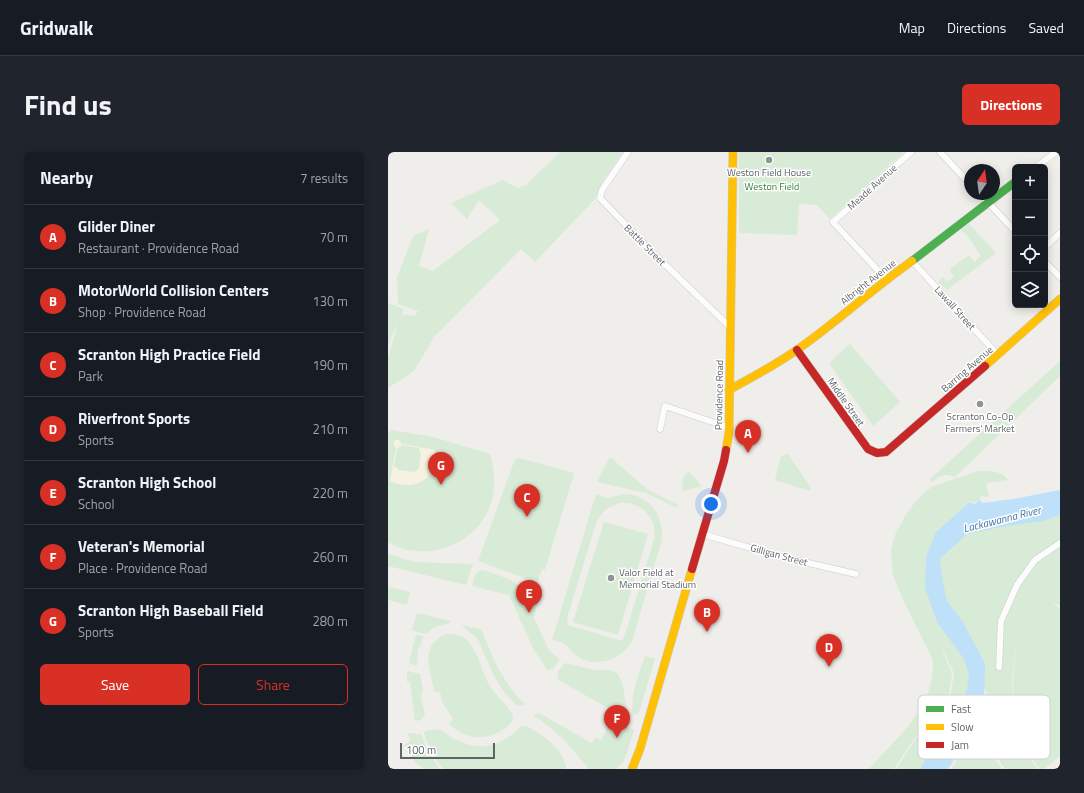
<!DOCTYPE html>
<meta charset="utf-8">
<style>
:root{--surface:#171b24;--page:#20242c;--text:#f1f3f6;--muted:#9ea1a6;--line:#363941;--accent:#d93025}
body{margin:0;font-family:"Titillium Web",sans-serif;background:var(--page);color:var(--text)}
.controls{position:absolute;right:12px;top:12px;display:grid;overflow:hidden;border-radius:6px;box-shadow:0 2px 10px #0003}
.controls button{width:36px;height:36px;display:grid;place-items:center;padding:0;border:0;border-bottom:1px solid var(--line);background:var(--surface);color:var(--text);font:20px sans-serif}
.compass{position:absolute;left:576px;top:12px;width:36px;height:36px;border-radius:50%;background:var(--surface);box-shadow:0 2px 10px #0003;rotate:13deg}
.scale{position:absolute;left:12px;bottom:10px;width:95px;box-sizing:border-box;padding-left:4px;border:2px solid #5f6368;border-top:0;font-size:11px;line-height:14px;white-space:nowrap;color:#5f6368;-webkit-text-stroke:3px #fff;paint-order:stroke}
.you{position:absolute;left:323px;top:352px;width:14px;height:14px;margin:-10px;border:3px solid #fff;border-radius:50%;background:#1a73e8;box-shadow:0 0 0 6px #1a73e833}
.badge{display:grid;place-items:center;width:26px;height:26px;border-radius:50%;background:var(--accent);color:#fff;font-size:13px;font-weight:700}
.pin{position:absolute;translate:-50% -33px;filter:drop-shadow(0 1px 2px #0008)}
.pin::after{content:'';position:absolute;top:21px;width:14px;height:12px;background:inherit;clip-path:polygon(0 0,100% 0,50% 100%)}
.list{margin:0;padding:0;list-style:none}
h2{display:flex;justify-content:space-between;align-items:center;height:52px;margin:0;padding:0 16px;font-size:17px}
h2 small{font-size:13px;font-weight:400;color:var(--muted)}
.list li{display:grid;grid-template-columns:26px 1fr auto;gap:12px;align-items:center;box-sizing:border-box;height:64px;padding:0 16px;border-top:1px solid var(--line)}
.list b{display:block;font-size:15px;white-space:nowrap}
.list p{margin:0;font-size:13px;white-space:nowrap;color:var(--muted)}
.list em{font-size:13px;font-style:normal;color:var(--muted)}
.actions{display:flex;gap:8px;padding:12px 16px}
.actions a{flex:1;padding:9px 0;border:1px solid var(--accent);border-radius:6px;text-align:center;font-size:14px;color:var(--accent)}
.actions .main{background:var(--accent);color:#fff}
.icon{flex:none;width:22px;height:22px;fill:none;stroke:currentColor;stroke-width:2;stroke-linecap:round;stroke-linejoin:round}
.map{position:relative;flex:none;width:672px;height:617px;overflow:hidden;border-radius:6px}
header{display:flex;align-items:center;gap:24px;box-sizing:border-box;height:56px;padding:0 20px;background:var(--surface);border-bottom:1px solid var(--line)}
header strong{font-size:19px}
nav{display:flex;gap:22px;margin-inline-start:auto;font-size:14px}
.intro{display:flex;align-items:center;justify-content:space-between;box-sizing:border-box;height:96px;padding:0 24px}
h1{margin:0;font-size:28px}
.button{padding:10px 18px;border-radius:6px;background:var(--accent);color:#fff;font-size:14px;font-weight:700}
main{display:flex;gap:24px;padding:0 24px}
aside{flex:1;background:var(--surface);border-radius:6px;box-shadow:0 2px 10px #0003}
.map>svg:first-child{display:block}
.green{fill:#d8ebd6;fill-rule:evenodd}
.sand{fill:#f6f1e1;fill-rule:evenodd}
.water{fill:#bfe0f9}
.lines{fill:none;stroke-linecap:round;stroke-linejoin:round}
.street-casing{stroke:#cbcccc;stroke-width:7}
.fast-casing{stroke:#cacacb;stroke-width:9}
.slow-casing{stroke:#cacacb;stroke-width:9}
.jam-casing{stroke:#cacacb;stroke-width:9}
.street{stroke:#fdfcfc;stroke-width:6}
.fast{stroke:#4caf50;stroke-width:8}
.slow{stroke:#ffc107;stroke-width:8}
.jam{stroke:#c62828;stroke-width:8}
.poi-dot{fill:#919496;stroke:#fff;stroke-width:1.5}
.labels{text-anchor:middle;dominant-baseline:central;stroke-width:3;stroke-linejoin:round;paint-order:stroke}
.poi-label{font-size:10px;fill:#5f6368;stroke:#fff}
.park-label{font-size:10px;fill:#348238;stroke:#fff}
.street-label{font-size:10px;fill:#5f6368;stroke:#fff}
.water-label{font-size:11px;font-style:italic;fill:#4174aa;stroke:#fff}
.key{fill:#fff;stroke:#cfd0d2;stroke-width:1}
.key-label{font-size:11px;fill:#5f6368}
</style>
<header>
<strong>Gridwalk</strong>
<nav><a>Map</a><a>Directions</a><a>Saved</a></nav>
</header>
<div class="intro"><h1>Find us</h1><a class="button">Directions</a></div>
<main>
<aside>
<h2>Nearby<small>7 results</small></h2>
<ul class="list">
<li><span class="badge">A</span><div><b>Glider Diner</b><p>Restaurant · Providence Road</p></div><em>70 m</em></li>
<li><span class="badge">B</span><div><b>MotorWorld Collision Centers</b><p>Shop · Providence Road</p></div><em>130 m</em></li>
<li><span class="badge">C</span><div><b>Scranton High Practice Field</b><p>Park</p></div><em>190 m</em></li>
<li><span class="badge">D</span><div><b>Riverfront Sports</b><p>Sports</p></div><em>210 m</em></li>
<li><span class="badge">E</span><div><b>Scranton High School</b><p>School</p></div><em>220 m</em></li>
<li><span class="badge">F</span><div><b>Veteran's Memorial</b><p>Place · Providence Road</p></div><em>260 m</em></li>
<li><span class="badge">G</span><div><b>Scranton High Baseball Field</b><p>Sports</p></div><em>280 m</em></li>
</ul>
<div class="actions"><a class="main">Save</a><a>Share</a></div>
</aside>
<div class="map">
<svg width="672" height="617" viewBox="0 0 672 617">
<rect width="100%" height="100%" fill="#efeeea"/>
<!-- green -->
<g class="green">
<polygon points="172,0 235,0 216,27 207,47 147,110 133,97 46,185 26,219 0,236 0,207 10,170 0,193 0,151 16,157 14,162 27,164 30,159 10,152 9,125 25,84 41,77 31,114 45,119 112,68 91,48 79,67 63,51 115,28 130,36 138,33"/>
<polygon points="351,0 516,0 442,67 429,53 411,52 409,83 351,81"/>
<polygon points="581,72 608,101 559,138 550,130 555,125 559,130 566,125 562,119 562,117 581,103 586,110 593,104 578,82 573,78"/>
<polygon points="462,192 512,250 485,274 441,211"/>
<path d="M 672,209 L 672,224 L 567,325 C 556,321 553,323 544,330 L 542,327 Z"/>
<path d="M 4,278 L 45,285 L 102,302 C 106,317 108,332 104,348 C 92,392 39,413 0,390 L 0,281 Z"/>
<polygon points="400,302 423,336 422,339 387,328 393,304"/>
<polygon points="222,305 260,338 290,353 289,356 258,341 209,330"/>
<polygon points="131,306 186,321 157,418 154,417 149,431 90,409 127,307"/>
<polygon points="300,319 314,334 294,339 295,326"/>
<path d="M 590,319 C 600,319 614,318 620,328 L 598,331 L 601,345 L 592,344 L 592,348 L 590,348 L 588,351 L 582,349 L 577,357 L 672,360 L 672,454 L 663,448 L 672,457 L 672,604 L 656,617 L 652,617 L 639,601 L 626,562 L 625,527 L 629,484 L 624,527 L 625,561 L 637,601 L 650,617 L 617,617 L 611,608 L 582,589 L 604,555 L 597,537 L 594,539 L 537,617 L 508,617 L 531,582 L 534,581 L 547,585 L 559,569 L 566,521 L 551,490 L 564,522 L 557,569 L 547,583 L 533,580 L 530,581 L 506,617 L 481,617 C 511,583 546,558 545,508 L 515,447 L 505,424 L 503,398 L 507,383 L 517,364 L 528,349 L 538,339 L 546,334 Z"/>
<path d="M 208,342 C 212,343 217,346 220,346 C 226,345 232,342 239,342 C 264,344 278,368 273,391 L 244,489 C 233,508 209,516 190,505 C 184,501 181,495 177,492 C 174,490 168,489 164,488 ZM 231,351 C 252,348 270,366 266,387 L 238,480 L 234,489 L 180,473 L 179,471 L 180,463 L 209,368 L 218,357 Z"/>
<polygon points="216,370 260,382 230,483 185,470"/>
<polygon points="0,402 27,410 85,412 78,433 0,414"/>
<path d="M 94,418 C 115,423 136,433 150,449 L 146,466 L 161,498 L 172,508 L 164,518 L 162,517 L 160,519 L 146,498 L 121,443 L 84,434 C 86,427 86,420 94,418 Z"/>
<polygon points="0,435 22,440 19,453 0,448"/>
<polygon points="29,461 63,469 62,471 47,475 38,482 24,478"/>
<path d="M 74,473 L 93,477 C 105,505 114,531 137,552 L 136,553 L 129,553 C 113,541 104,520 96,502 C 94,497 93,492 90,488 C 85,481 78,479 74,473 Z"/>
<path d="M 58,482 C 66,482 74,483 80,489 C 91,501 94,522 103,536 C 107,541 125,560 125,565 C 125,576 103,585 94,585 C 89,586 83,585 79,583 C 72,581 66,577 61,572 L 65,567 L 55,552 L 52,540 L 47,540 L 46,539 C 42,516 31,494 58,482 Z"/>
<polygon points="28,483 36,484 30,498 29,514 21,511"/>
<path d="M 257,504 L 267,507 L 251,560 L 249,562 L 245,563 C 242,542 250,524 257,504 Z"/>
<polygon points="177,511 207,518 223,518 230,522 235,534 240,566 221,563 223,558 169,527 171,523 169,521"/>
<polygon points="19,519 32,522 35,538 33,546 37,562 33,568 27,569 22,530 19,530"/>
<path d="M 151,561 L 204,591 L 207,586 L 213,588 L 225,567 L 246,578 L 239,601 L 235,610 L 228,617 L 201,617 C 184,596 168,577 145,563 Z"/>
<path d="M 134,574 C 140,574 144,577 149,580 C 162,589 177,600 178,617 L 55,617 C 46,606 39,594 36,580 L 37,579 L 51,577 C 73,593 94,602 119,586 C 125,583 129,578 134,574 Z"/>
<path d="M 27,581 L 28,582 L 33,582 L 39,597 L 52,617 C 47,617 42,617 38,617 C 29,615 19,601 16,593 L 21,590 L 21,589 L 23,588 L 19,582 Z"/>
<polygon points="581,590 608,609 614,617 563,617"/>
</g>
<!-- sand -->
<path class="sand" d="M 7,288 L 11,288 L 14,292 L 47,298 C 47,304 47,311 45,316 C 37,335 18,336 2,329 L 8,297 L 5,291 ZM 14,293 L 31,296 L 31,300 L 33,301 L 31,316 L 27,320 L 10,318 L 10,316 L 6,315 L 9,297 Z"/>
<!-- water -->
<polygon class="water" points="672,338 672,363 655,369 618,374 579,382 552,407 555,431 559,449 575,470 597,512 596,549 577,591 560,617 532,617 579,538 581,522 576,507 549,470 537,436 538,405 548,380 582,350 584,351 588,352 590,349 592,348 594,351 625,347"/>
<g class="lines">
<!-- street casing -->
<g class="street-casing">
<g id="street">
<polyline points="240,0 214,38 212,46 260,96 343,176"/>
<polyline points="552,0 582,32"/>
<polyline points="648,15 668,0"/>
<polyline points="592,42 627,79"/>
<polyline points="657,95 672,81"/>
<polyline points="524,109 610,203"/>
<polyline points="657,110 672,125"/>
<polyline points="498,127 445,70 523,0"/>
<polyline points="272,277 277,254 342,276"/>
<polyline points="314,382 390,404 468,422"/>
<polyline points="611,515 613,469 629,433 647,408 672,391"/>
</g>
</g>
<!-- fast casing -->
<g class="fast-casing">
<polyline id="fast" points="524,109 627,30"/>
</g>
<!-- slow casing -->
<g class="slow-casing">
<g id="slow">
<polyline points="597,214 672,147"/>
<path d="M 341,238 C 364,225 388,213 410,197 C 449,170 484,137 524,109"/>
<polyline points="338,298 341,280 345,0"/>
<polyline points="244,617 252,597 304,417"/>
</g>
</g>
<!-- jam casing -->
<g class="jam-casing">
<g id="jam">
<polyline points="409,198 480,297 489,301 498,300 597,214"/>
<polyline points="304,417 336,309 338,298"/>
</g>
</g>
<!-- street -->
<use href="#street" class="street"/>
<!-- fast -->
<use href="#fast" class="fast"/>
<!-- slow -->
<use href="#slow" class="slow"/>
<!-- jam -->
<use href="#jam" class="jam"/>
</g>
<!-- markers -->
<g class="poi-dot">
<circle cx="381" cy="8" r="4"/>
<circle cx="592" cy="252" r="4"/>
<circle cx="223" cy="426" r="4"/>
</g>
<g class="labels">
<!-- poi labels -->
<g class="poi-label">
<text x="381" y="20">Weston Field House</text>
<text x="592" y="264">Scranton Co-Op<tspan x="592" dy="12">Farmers' Market</tspan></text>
<text x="231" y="420" text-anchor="start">Valor Field at<tspan x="231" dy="12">Memorial Stadium</tspan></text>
</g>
<!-- park labels -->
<g class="park-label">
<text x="384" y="34">Weston Field</text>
</g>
<!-- street labels -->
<g class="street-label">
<text transform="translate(484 35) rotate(-42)">Meade Avenue</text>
<text transform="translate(257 93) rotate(45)">Battle Street</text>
<text transform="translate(480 130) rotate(-38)">Albright Avenue</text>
<text transform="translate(567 156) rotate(48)">Lawall Street</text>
<text transform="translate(579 217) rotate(-41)">Barring Avenue</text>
<text transform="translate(331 243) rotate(-89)">Providence Road</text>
<text transform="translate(458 250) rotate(55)">Middle Street</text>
<text transform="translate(391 403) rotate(15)">Gilligan Street</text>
</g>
<!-- water labels -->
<g class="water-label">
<text transform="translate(614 367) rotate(-14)">Lackawanna River</text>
</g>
</g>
<!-- legend -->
<rect x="530" y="543" width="132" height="64" rx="6" class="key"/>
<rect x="538" y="554" width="18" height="6" fill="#4caf50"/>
<rect x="538" y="572" width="18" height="6" fill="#ffc107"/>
<rect x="538" y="590" width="18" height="6" fill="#c62828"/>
<g class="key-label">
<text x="563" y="561">Fast</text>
<text x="563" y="579">Slow</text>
<text x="563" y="597">Jam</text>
</g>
</svg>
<div class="controls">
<button>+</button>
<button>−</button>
<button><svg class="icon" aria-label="locate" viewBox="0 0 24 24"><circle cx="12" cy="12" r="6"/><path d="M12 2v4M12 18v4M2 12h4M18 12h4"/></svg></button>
<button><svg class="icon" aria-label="layers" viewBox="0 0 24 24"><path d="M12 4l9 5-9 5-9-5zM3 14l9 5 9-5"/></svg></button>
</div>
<svg class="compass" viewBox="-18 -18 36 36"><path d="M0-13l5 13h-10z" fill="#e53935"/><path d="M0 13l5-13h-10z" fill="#9ea1a6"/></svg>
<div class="scale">100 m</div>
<div class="you"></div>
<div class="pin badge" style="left:360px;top:301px">A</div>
<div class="pin badge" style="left:319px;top:480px">B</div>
<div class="pin badge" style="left:139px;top:365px">C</div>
<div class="pin badge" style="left:441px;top:515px">D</div>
<div class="pin badge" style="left:141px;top:461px">E</div>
<div class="pin badge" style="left:229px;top:586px">F</div>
<div class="pin badge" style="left:53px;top:333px">G</div>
</div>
</main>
